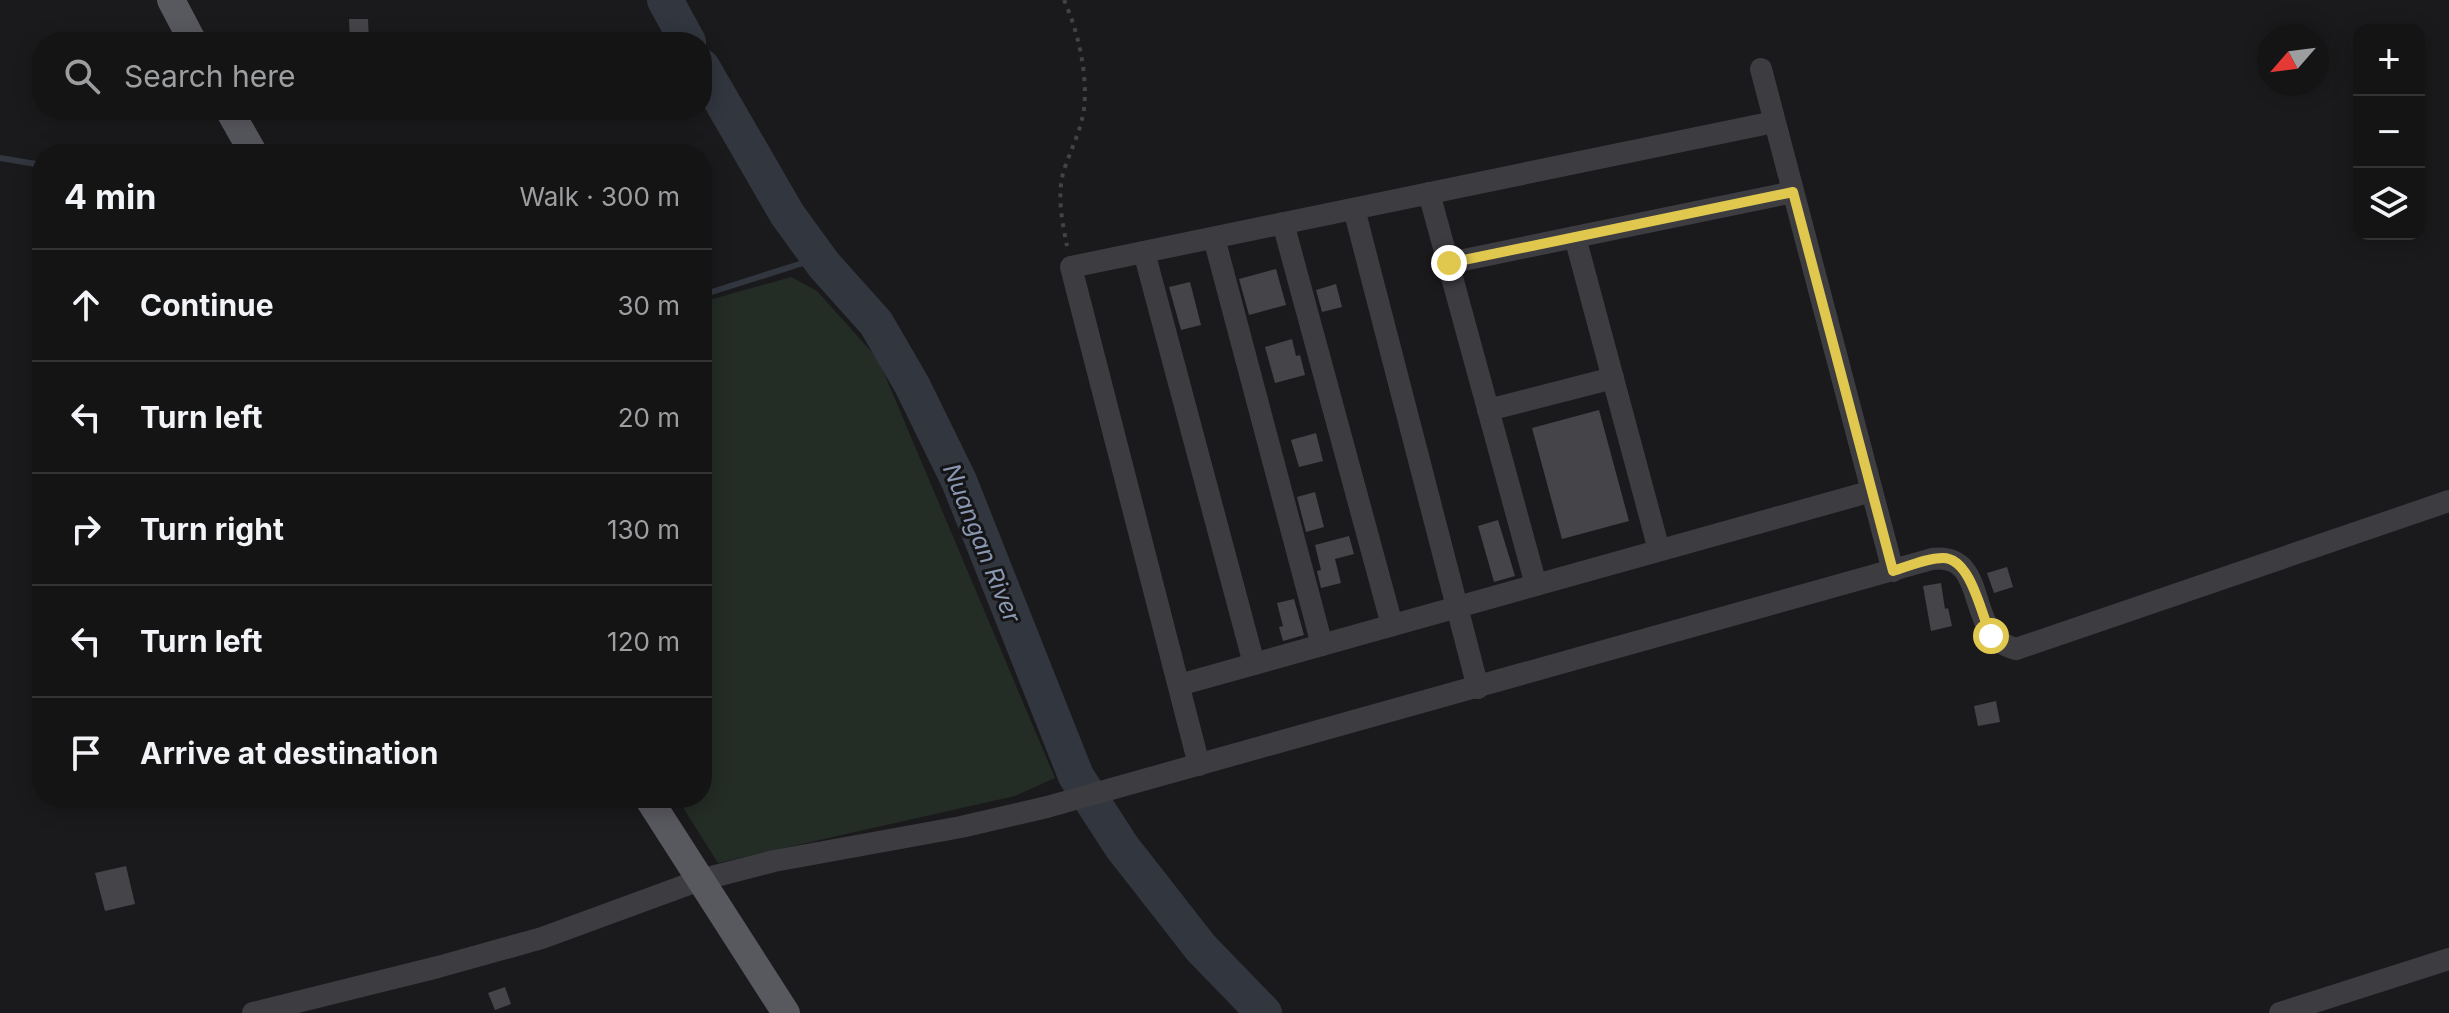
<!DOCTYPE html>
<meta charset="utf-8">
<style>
:root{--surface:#141415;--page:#212122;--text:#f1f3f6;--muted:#9d9ea0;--line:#333334}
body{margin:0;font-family:Inter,sans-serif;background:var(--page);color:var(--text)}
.controls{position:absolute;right:24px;top:24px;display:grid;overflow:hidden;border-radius:16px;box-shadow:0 4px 20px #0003}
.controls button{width:72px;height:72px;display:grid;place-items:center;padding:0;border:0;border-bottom:2px solid var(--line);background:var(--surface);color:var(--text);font:40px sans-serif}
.compass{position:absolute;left:2257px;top:24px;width:72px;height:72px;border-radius:50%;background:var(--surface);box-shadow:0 4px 20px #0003;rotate:242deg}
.stop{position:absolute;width:24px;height:24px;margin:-18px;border:6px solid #e0c84e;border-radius:50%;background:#fff}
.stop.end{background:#e0c84e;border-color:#fff;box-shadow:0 2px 8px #0008}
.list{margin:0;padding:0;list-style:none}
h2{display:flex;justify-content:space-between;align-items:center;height:104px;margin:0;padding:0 32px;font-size:34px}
h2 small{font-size:26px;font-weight:400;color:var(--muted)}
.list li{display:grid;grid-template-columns:52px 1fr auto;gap:24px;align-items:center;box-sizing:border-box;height:112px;padding:0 32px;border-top:2px solid var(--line)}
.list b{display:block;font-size:30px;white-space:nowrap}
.list em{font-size:26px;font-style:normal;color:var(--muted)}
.icon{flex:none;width:44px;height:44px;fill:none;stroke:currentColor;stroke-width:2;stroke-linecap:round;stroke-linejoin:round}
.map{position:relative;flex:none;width:2449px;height:1013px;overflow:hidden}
.search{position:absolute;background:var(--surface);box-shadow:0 4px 20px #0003;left:32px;top:32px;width:680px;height:88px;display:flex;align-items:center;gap:20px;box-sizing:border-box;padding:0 28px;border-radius:32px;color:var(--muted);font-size:30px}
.panel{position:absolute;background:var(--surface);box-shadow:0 4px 20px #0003;left:32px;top:144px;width:680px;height:664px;border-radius:32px}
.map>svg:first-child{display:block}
.green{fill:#242c26}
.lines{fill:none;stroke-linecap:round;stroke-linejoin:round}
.stream{stroke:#31363f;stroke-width:6}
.river{stroke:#31363f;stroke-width:36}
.building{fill:#454549}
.path{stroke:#424248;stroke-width:4;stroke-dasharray:4 6;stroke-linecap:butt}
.minor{stroke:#3c3c41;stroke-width:22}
.major{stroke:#58585f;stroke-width:28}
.route{stroke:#e0c84e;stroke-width:10}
.labels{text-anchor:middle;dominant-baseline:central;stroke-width:6;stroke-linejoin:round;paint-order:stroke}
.water-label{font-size:24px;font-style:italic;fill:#8997b1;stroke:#151517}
</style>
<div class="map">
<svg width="2449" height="1013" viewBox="0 0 2449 1013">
<rect width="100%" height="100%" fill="#1a1a1c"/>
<!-- green -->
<polygon class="green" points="791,277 817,291 878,359 1055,778 1015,796 718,863 677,798 702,798 702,302"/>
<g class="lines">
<!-- stream -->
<g class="stream">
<polyline points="0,158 42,165"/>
<polyline points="702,295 803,263 824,265"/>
</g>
<!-- river -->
<g class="river">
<polyline points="665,0 688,42"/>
<polyline points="702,67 787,214 824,265 876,323 912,385 959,481 1076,776 1122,847 1201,948 1264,1013"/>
</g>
</g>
<!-- building -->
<g class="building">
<polygon points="349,19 368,19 369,42 350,42"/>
<polygon points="1276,269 1286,305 1249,315 1239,279"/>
<polygon points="1190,282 1201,325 1181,330 1169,287"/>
<polygon points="1336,284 1342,307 1322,312 1316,290"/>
<polygon points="1292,339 1296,356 1300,355 1305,375 1275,383 1265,347"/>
<polygon points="1599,410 1629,521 1562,539 1532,428"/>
<polygon points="1316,433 1323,461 1299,467 1291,440"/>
<polygon points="1315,492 1324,527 1306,532 1297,497"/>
<polygon points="1498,520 1515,576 1494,582 1478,526"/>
<polygon points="1349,536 1354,554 1335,559 1341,583 1321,588 1317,571 1321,570 1315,545"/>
<polygon points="2007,567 2013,587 1994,593 1987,573"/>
<polygon points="1941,583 1945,609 1948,608 1952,626 1931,631 1923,586"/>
<polygon points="1294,599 1304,635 1283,641 1279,627 1283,626 1277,603"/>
<polygon points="1996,701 2000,722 1978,726 1974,706"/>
<polygon points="126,866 135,904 105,911 95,873"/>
<polygon points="505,987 511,1004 495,1010 488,993"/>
</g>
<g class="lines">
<!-- path -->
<path class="path" d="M 1064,0 C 1078,31 1088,74 1084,109 C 1081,130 1072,147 1065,167 C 1056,192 1062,221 1067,246"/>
<!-- minor -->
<g class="minor">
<polyline points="1761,69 1893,571"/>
<polyline points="1429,193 1536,585"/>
<polyline points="1354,209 1478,688"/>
<polyline points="1283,223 1392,625"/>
<polyline points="1575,237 1659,550"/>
<polyline points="1214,238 1322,645"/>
<polyline points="1144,252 1254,664"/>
<polyline points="1449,263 1793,192"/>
<polyline points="1488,410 1613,378"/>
<polyline points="1179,685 1872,491"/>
<polyline points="1199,765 1071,267 1774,122"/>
<path d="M 253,1013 L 438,967 L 542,938 L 700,880 L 774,861 L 961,827 L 1047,807 L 1932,559 C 1992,552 1962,636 2016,649 L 2449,501"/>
<polyline points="2280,1013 2449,959"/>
</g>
<!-- major -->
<g class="major">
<polyline points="171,0 193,42"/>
<polyline points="229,110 254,154"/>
<polyline points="648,798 786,1013"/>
</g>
</g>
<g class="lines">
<!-- route -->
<path class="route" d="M 1449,263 L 1793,192 L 1893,571 C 1909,566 1927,558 1943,558 C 1971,558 1981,614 1991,636"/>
</g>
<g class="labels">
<!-- water labels -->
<g class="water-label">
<text transform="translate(982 543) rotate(68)">Nuangan River</text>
</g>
</g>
</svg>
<div class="controls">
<button>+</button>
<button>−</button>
<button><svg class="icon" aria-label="layers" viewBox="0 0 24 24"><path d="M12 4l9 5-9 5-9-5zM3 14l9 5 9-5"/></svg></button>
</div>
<svg class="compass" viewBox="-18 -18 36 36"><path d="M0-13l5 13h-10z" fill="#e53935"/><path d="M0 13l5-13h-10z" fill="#9d9ea0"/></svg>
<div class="stop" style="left:1991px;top:636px"></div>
<div class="stop end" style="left:1449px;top:263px"></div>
<div class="search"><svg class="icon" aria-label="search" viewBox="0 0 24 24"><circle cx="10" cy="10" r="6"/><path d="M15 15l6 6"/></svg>Search here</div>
<section class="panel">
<h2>4 min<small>Walk · 300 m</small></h2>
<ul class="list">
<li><svg class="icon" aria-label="ahead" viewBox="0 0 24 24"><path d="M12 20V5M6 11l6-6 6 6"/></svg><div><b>Continue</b></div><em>30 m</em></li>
<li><svg class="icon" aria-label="left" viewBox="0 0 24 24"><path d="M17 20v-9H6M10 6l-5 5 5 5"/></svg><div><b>Turn left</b></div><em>20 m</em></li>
<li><svg class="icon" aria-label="right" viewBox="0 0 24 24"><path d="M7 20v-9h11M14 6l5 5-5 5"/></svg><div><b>Turn right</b></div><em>130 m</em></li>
<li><svg class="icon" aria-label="left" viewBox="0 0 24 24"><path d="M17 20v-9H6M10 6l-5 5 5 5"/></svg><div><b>Turn left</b></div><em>120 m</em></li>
<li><svg class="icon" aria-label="arrive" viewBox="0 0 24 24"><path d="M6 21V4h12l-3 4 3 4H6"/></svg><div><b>Arrive at destination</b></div></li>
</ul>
</section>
</div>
